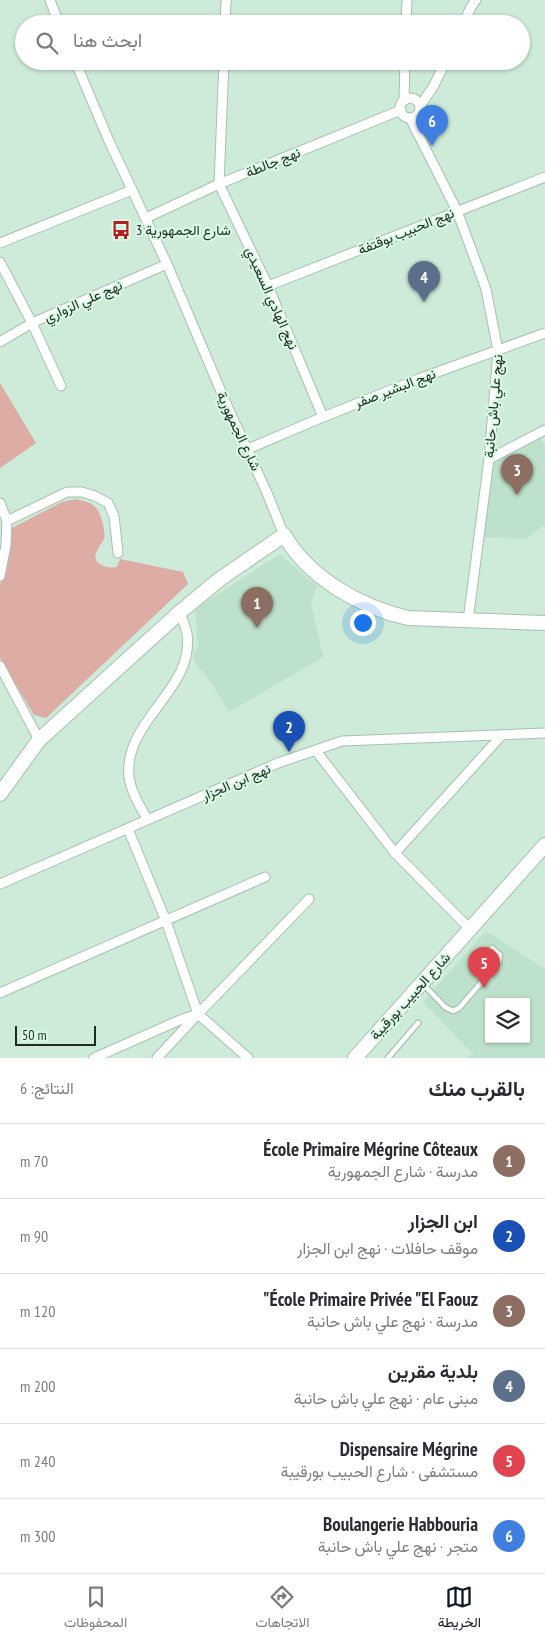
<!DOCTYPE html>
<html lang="ar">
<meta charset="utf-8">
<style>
:root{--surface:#fff;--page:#f2f2f3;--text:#2b2b33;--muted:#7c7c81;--line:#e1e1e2;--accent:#111827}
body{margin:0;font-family:"PT Sans Narrow",Vazirmatn,sans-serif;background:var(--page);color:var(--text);direction:rtl}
.controls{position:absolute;right:15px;bottom:15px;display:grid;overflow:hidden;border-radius:0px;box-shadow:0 1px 4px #0004}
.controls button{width:45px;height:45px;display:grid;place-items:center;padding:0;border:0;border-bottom:1px solid var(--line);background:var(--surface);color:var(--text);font:25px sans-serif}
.scale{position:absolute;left:15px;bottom:12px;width:81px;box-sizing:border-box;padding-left:5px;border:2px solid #1f2a23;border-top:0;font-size:14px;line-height:18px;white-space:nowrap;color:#1f2a23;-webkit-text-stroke:4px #daf9e5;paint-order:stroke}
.you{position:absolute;left:362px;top:622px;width:18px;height:18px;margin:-12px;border:4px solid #fff;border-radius:50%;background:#1a73e8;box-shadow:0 0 0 8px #1a73e833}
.badge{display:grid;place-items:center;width:32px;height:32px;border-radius:50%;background:var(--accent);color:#fff;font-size:16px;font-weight:700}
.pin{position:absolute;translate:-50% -41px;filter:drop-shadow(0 1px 2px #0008)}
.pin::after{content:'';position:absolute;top:26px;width:18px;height:15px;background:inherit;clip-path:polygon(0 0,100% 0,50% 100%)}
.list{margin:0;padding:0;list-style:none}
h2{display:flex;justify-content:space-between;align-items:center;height:65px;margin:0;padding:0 20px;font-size:21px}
h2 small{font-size:16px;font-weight:400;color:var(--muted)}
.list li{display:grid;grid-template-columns:32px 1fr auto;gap:15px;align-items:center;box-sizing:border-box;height:75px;padding:0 20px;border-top:1px solid var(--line)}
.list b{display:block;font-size:19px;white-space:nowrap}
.list p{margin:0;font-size:16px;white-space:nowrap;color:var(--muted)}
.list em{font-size:16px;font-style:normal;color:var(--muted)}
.icon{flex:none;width:28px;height:28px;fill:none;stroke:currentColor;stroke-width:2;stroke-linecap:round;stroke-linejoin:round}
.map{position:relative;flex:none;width:545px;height:1058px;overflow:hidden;direction:ltr}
.search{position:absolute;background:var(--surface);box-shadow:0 1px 4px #0004;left:15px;right:15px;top:15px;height:55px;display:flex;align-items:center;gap:12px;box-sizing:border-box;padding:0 18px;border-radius:28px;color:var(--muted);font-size:19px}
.sheet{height:515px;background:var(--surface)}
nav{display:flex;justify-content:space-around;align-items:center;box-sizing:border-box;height:70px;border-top:1px solid var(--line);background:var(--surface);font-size:14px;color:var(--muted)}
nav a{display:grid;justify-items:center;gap:2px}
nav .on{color:var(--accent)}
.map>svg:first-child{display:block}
.built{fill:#bde1ca;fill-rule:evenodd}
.green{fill:#dcaca5}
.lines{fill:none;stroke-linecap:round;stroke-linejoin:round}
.lane-casing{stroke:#a5c2af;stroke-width:7}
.street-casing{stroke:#a5c2af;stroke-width:11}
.secondary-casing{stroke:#a5c2af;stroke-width:16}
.lane{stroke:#fff;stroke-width:4.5}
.street{stroke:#fff;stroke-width:9}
.secondary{stroke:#fff;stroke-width:14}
.labels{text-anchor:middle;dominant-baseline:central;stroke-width:4;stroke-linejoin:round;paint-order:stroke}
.street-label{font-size:14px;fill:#1f2a23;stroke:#daf9e5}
.poi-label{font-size:14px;fill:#1f2a23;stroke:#daf9e5;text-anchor:start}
</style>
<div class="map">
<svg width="545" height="1058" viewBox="0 0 545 1058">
<rect width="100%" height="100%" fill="#cdebd8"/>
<!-- built -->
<g class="built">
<polygon points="538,435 545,446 545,525 525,539 483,537 493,465 497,459"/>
<polygon points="280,554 317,586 311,603 323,657 229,712 212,684 194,661 193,655 198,647 195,609"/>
<path d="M 486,931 L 545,969 L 545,1058 L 468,1058 L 473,1054 L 423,1002 ZM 489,1002 L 526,1002 L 526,1039 L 489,1039 Z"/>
</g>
<!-- green -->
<g class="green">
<polygon points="0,383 36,443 0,468"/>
<path d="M 76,499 C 84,501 92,502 97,509 C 101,514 106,533 104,539 C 103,542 99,545 98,549 C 89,563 105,569 117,567 L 120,559 L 183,572 L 188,584 L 46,718 L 34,715 L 0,658 L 0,585 L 9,554 L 12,528 L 62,502 Z"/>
</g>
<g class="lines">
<!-- lane casing -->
<g class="lane-casing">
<g id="lane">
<polyline points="423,984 445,1007 453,1011 459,1008 499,962 500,955 492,948"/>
<polyline points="388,1058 418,1023"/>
</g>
</g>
<!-- street casing -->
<g class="street-casing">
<g id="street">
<polyline points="50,0 59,24"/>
<polyline points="225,24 226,0"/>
<polyline points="406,24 407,0"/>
<polyline points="463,24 471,7 476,0"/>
<polyline points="75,61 109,141 167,264 225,401 267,493 284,535"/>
<polyline points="224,61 219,184 268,286 323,417"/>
<circle cx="410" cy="108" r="10"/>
<polyline points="404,101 405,61"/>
<polyline points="420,106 433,87 446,61"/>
<polyline points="410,118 457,211 486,289 498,351 489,459 468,621"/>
<polyline points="146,218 219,184 401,110"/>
<polyline points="0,243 132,190"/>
<polyline points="0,262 32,323 61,386"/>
<polyline points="268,286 545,177"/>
<polyline points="0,342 32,323 167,264"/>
<polyline points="248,449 323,417 421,378 545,333"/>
<polyline points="489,459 545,430"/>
<polyline points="0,503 7,521 6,545 0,576"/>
<polyline points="7,521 67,492 82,492 95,496 108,503 114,516 118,553"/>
<polyline points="0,666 39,740"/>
<polyline points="316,751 395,853 470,929"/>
<path d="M 147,819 C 140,806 131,792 129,777 C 123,720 195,690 187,634 C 186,627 182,619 180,612"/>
<polyline points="128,829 166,921 198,1014"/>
<polyline points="395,853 502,735"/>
<polyline points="0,884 278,763 342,741 545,733"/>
<polyline points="0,993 265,877"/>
<polyline points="94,1058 180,1020 198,1014 309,899"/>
<polyline points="157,1058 198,1014 248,1058"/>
</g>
</g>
<!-- secondary casing -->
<g class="secondary-casing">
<g id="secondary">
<path d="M 0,794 L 39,740 L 180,612 L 220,579 L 284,535 C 309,578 360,607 408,618 L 545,623"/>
<polyline points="355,1058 545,845"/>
</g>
</g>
<!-- lane -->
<use href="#lane" class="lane"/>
<!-- street -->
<use href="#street" class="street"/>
<!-- secondary -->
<use href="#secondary" class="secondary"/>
</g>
<!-- icons -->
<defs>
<g id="bus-bare" transform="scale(1.5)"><path d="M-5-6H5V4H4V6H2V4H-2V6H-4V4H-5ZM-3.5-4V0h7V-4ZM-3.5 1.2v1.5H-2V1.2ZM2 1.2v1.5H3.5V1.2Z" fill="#b12020" stroke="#daf9e5" stroke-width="2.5" paint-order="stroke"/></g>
</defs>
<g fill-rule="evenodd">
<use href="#bus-bare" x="121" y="230"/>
</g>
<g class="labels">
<!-- street labels -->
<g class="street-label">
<text transform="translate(273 162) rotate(-22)">نهج جالطة</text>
<text transform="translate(406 231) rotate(-22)">نهج الحبيب بوقتفة</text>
<text transform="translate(272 298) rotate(66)">نهج الهادي السعيدي</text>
<text transform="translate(83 301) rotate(-24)">نهج علي الزواري</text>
<text transform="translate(395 388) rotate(-21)">نهج البشير صفر</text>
<text transform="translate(493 406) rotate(-85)">نهج علي باش حانبة</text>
<text transform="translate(239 431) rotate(65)">شارع الجمهورية</text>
<text transform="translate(236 782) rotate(-23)">نهج ابن الجزار</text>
<text transform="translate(410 996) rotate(-48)">شارع الحبيب بورقيبة</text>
</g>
<!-- poi labels -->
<g class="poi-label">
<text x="136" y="230">شارع الجمهورية 3</text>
</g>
</g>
</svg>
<div class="controls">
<button><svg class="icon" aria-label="layers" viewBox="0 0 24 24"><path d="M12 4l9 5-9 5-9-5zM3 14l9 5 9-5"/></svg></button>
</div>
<div class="scale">50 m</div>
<div class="you"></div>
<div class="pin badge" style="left:257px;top:628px;background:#8d6e63">1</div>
<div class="pin badge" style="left:289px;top:752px;background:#1a4fb4">2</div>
<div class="pin badge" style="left:517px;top:495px;background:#8d6e63">3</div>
<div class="pin badge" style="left:424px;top:302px;background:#5c6f8a">4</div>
<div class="pin badge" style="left:484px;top:988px;background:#e0444e">5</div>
<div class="pin badge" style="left:432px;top:146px;background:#3f7fe0">6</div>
<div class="search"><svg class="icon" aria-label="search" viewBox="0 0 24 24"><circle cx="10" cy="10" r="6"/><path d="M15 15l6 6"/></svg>ابحث هنا</div>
</div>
<section class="sheet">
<h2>بالقرب منك<small>النتائج: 6</small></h2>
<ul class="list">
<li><span class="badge" style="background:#8d6e63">1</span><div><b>École Primaire Mégrine Côteaux</b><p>مدرسة · شارع الجمهورية</p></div><em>70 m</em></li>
<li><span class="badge" style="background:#1a4fb4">2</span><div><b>ابن الجزار</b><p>موقف حافلات · نهج ابن الجزار</p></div><em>90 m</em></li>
<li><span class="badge" style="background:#8d6e63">3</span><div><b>École Primaire Privée &quot;El Faouz&quot;</b><p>مدرسة · نهج علي باش حانبة</p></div><em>120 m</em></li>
<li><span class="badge" style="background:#5c6f8a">4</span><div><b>بلدية مقرين</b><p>مبنى عام · نهج علي باش حانبة</p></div><em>200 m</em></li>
<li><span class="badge" style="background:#e0444e">5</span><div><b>Dispensaire Mégrine</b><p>مستشفى · شارع الحبيب بورقيبة</p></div><em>240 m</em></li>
<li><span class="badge" style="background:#3f7fe0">6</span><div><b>Boulangerie Habbouria</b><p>متجر · نهج علي باش حانبة</p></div><em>300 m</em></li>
</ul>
</section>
<nav>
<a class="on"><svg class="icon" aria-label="map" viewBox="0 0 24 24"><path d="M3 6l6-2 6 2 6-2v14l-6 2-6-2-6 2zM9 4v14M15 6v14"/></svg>الخريطة</a>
<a><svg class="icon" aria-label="directions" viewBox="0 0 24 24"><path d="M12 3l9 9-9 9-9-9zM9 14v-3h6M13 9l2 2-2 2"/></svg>الاتجاهات</a>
<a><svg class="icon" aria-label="saved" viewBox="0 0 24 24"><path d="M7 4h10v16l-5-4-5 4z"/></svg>المحفوظات</a>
</nav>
